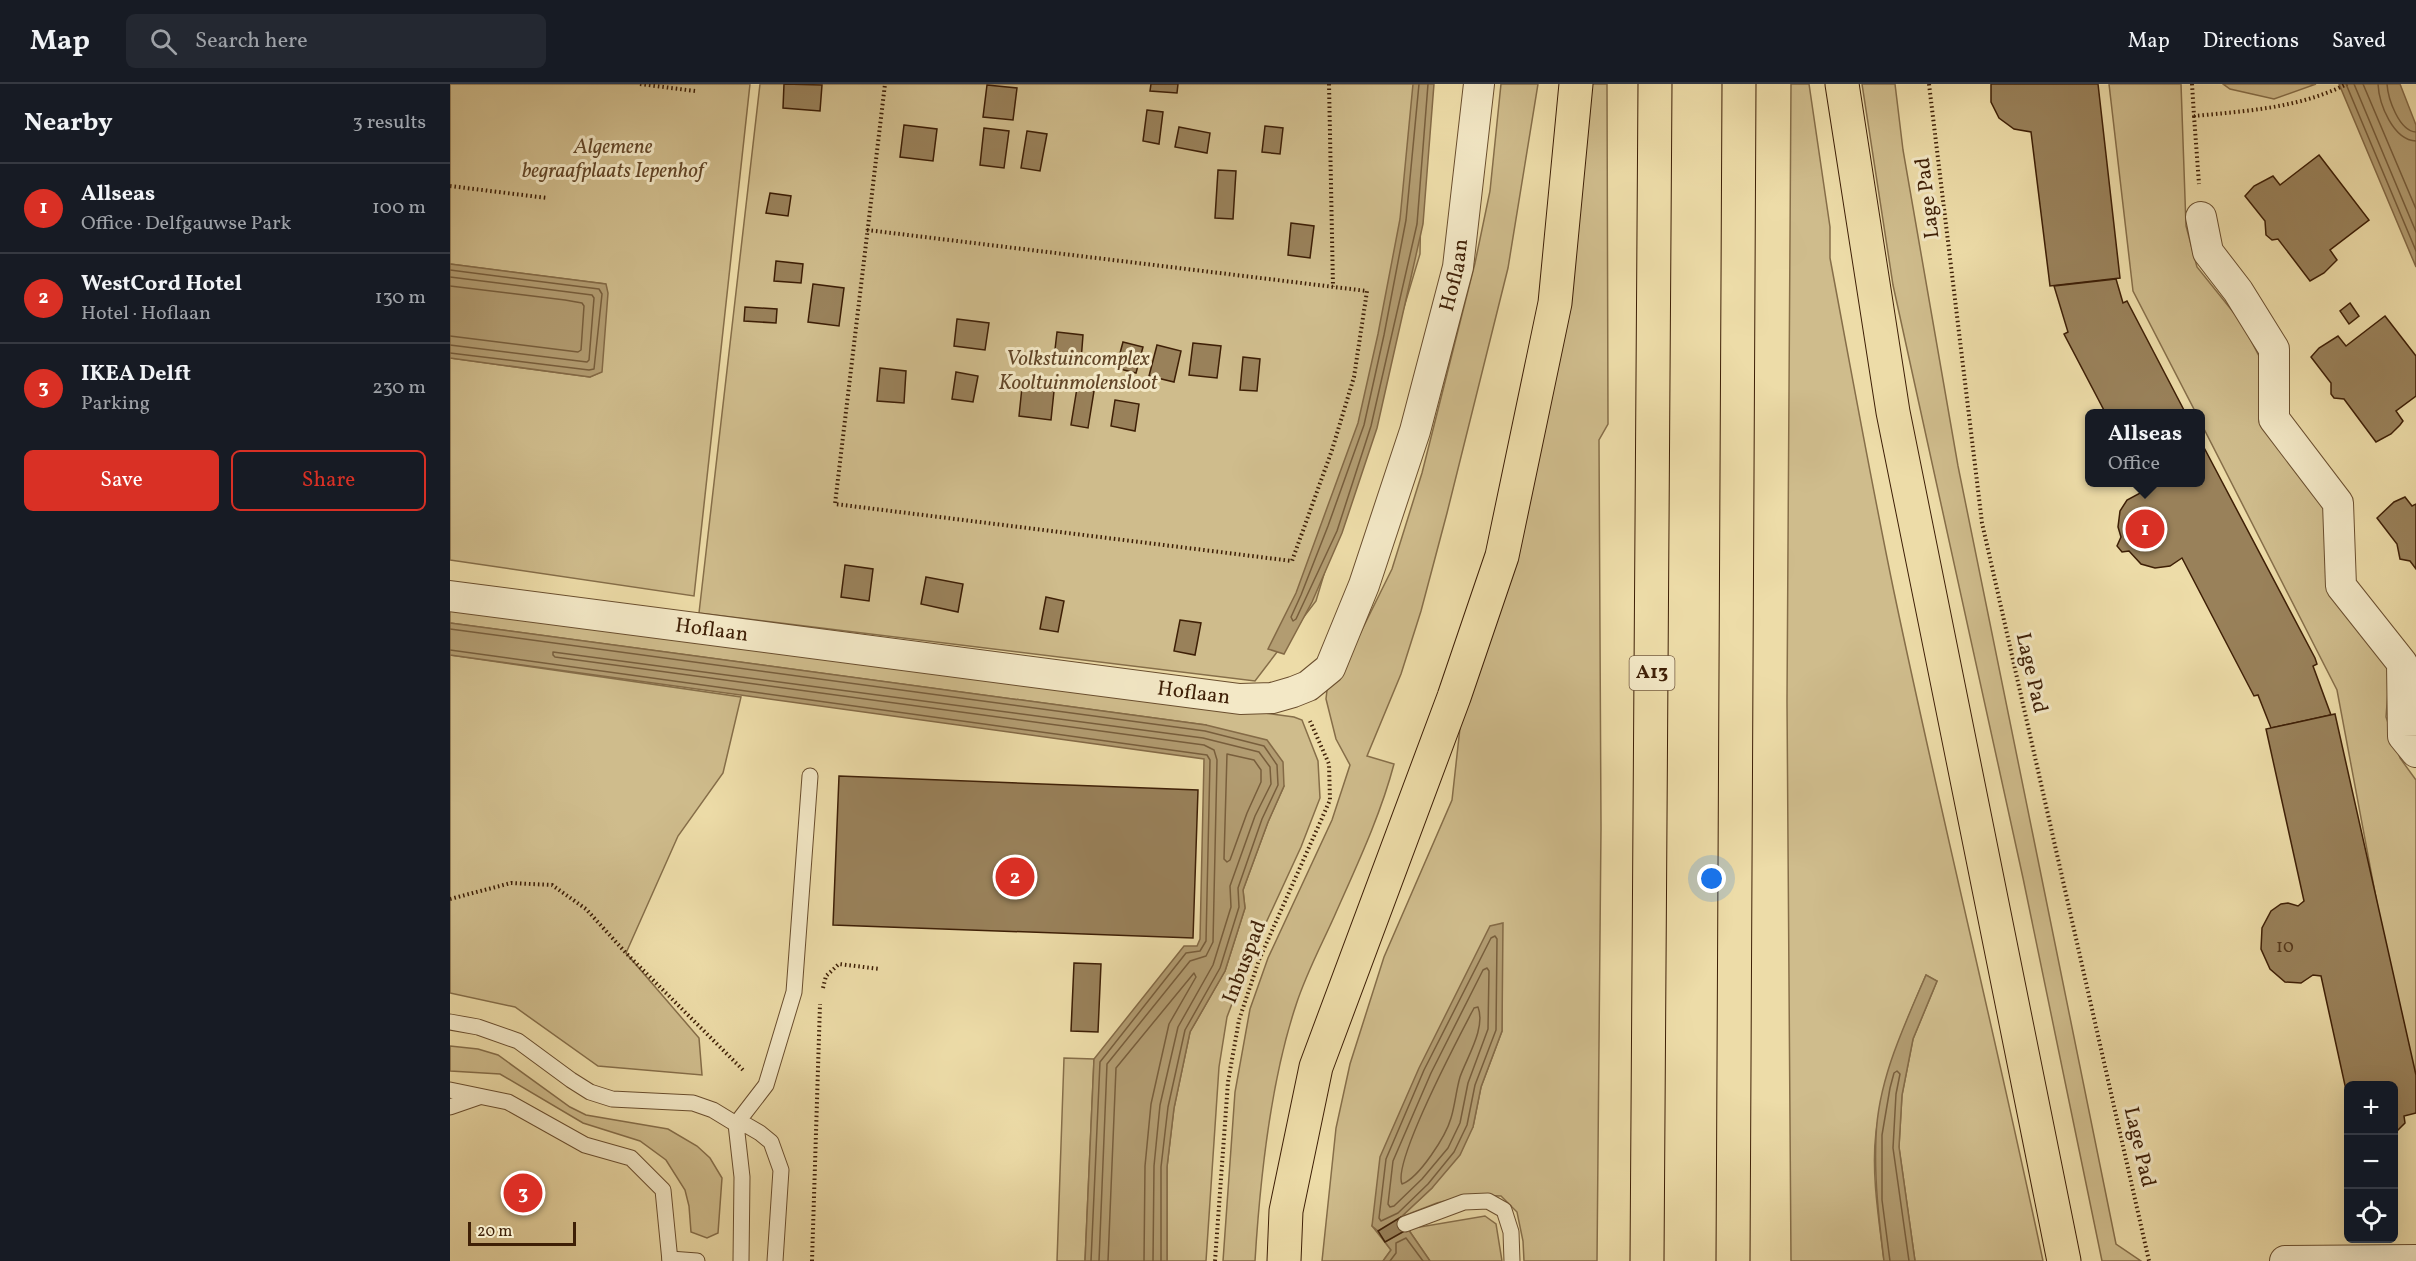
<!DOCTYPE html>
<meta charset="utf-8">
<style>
:root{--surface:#171b24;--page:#242831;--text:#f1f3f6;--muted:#9ea1a6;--line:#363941;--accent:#d93025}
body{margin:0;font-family:Vollkorn,serif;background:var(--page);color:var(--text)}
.controls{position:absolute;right:18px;bottom:18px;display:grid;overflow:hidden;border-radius:9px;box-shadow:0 6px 24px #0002}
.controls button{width:54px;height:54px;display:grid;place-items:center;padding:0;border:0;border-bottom:2px solid var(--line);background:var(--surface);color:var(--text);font:30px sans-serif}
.scale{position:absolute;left:18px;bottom:15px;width:108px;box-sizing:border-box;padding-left:6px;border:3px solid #3e1f06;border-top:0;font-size:16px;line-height:21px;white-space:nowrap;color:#3e1f06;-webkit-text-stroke:4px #f3e8c6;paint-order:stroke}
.you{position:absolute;left:1262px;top:795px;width:21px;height:21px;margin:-15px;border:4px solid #fff;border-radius:50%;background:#1a73e8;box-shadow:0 0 0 9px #1a73e833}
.badge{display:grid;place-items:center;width:39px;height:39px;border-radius:50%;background:var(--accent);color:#fff;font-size:20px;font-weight:700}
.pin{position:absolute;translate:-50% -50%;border:3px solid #fff;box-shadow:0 2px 6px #0006}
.popup{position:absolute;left:1635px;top:325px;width:120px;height:78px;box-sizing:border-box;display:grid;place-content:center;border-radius:9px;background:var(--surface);filter:drop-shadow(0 2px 4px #0005);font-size:20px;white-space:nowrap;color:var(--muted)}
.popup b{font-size:22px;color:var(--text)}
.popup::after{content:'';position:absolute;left:50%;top:100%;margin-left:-12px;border:12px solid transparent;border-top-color:var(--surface)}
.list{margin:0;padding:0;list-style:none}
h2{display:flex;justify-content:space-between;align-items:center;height:78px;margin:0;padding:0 24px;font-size:26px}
h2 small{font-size:20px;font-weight:400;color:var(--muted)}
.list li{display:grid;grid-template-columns:39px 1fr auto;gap:18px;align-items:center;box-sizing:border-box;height:90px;padding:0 24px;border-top:2px solid var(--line)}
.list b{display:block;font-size:22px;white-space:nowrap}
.list p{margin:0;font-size:20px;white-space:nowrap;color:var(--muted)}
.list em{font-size:20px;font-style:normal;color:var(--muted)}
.actions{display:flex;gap:12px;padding:18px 24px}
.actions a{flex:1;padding:14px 0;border:2px solid var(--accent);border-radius:9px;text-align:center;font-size:21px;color:var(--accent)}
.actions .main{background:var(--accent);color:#fff}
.icon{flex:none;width:33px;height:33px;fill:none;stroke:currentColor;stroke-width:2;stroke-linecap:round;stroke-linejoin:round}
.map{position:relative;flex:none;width:1966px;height:1177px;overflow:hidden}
header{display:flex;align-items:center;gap:36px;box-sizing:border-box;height:84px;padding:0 30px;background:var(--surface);border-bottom:2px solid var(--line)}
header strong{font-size:28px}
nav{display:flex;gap:33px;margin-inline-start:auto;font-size:21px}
.search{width:420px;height:54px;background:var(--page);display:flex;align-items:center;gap:15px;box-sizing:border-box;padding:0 21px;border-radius:9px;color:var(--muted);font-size:22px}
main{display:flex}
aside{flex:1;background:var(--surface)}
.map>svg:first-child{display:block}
.green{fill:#cfbc8c;stroke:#866e49;stroke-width:1.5}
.water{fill:#b29c71;stroke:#846a46;stroke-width:1.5}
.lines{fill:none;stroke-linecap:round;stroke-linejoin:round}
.shore{stroke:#785e3c;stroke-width:1.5}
.building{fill:#99815a;stroke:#3e1f06;stroke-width:1.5}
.service-casing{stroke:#6a4e2e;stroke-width:17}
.minor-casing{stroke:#6a4e2e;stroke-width:32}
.motorway-casing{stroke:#3e1f06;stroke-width:35}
.path{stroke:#3e1f06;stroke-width:4;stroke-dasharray:1.5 3;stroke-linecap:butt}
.service{stroke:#f3e8c6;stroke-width:15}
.minor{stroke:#f3e8c6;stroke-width:30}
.motorway{stroke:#eddca8;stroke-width:33}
.labels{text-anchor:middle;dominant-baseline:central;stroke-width:6;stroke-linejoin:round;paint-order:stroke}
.number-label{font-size:18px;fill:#55381b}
.shield{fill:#f3e8c6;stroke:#745b40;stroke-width:1.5}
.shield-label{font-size:20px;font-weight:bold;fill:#3e1f06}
.park-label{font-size:21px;font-style:italic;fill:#624628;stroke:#f3e8c6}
.street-label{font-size:21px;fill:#3e1f06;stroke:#f3e8c6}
</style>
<header>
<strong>Map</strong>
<div class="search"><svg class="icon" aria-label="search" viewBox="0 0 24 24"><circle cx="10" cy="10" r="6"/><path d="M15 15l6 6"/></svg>Search here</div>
<nav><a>Map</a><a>Directions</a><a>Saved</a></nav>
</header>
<main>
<aside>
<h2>Nearby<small>3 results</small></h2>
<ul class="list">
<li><span class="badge">1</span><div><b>Allseas</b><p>Office · Delfgauwse Park</p></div><em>100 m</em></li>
<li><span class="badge">2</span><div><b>WestCord Hotel</b><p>Hotel · Hoflaan</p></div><em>130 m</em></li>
<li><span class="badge">3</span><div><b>IKEA Delft</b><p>Parking</p></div><em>230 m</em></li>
</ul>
<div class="actions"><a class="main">Save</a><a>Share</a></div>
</aside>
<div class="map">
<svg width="1966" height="1177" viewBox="0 0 1966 1177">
<rect width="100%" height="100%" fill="#eddca8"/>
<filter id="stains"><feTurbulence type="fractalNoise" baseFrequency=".00333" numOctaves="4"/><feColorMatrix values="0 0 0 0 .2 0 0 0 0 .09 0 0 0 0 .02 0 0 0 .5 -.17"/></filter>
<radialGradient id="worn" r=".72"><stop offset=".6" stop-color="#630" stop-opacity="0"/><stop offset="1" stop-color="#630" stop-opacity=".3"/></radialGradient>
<!-- green -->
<g class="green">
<polygon points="0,0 300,0 244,512 0,476 0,274 140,293 151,288 155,200 0,180"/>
<polygon points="310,0 973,0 970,170 866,517 805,597 249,529"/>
<path d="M 1051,0 L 1088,0 L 1058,184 L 997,429 L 971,527 L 951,590 L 917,672 L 944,680 C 930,733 906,783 884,833 C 871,862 856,890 846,921 C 820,999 810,1095 805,1177 L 773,1177 L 785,1008 L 800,925 L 818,874 L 882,736 L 900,681 L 886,655 L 876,615 L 877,606 L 902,566 L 942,485 L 972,389 L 1025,179 L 1040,107 Z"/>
<polygon points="1139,0 1157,0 1158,340 1149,356 1151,744 1147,1177 1074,1177 1073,1157 1067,1128 1051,1112 1018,1111 987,1119 951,1133 982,1104 1023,1043 1031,1003 1052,947 1052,839 922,1142 941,1166 933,1177 872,1177 886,1044 900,980 934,873 1002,716 1011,635"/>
<path d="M 1341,0 L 1359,0 L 1380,143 L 1380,174 C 1401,286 1421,397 1444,508 C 1491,732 1546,954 1593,1177 L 1465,1177 L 1449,1063 L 1452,1011 L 1463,955 L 1487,897 L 1476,891 C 1453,944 1434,990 1426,1048 C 1421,1089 1429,1136 1434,1177 L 1341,1177 L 1337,617 Z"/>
<polygon points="1412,0 1445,0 1453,66 1508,382 1666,1160 1691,1177 1652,1177 1573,794 1443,201"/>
<polygon points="1659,0 1731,0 1736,142 1747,183 1792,239 1812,278 1875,423 1940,582 1936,633 1950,674 1966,696 1966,1027 1887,606 1751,339 1750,330 1746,329 1683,207"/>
<polygon points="1773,0 1866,0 1824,15 1780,5"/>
<polygon points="0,521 844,633 852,636 868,677 870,714 851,763 797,880 777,933 769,983 756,1177 717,1177 717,1083 724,1024 740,948 775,887 795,824 793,806 818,738 834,702 756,641 0,539"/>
<polygon points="0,571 291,613 273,689 228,752 176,869 249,954 252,991 148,982 65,923 0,909"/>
<polygon points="0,962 28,965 48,971 120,1023 136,1031 218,1045 247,1062 260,1074 272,1094 268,1149 257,1154 241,1148 239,1122 235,1106 216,1076 190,1057 133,1039 50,990 0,987"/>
<polygon points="614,974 644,975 635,1177 607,1177"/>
<polygon points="1035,1132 1046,1140 1052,1177 980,1177 958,1145"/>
</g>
<!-- water -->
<g class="water">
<polygon points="963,0 984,0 973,140 927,344 892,449 862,518 834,570 818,565 846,509 908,339 928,250 950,135"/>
<polygon points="1889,0 1950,0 1966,41 1966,183"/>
<polygon points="0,180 156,200 158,209 152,288 140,293 0,274"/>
<polygon points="0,539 756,641 817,656 833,678 834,702 818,738 793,806 795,824 775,887 740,948 724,1024 717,1083 717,1177 635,1177 644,975 734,862 747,862 750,855 754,675 0,571"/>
<polygon points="1053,839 1052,947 1031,1003 1023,1043 1010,1071 982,1104 951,1133 928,1147 922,1142 930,1073 969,984 1040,842"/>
<path d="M 1476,891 L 1487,897 L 1463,955 L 1452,1011 L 1449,1063 L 1465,1177 L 1434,1177 C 1429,1136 1424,1095 1426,1053 C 1428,996 1454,942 1476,891 Z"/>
<polygon points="958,1145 980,1177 933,1177 941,1166 935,1158"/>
</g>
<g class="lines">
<!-- shore -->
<g class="shore">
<polyline points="969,0 956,136 934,251 914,341 878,442 851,511 841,533 843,537 846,535 887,447 921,342 967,140 978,0"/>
<polyline points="1896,0 1966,167"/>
<polyline points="1904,0 1966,148"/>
<polyline points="1913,0 1966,125"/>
<path d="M 1928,0 C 1929,20 1943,56 1966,57"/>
<path d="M 1937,0 C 1938,15 1949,47 1966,48"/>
<polyline points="0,186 149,205 152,210 144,285 139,286 0,269"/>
<polyline points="0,193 142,211 144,214 139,276 137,278 0,261"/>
<polyline points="0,202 115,216 132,219 134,222 131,266 128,268 0,252"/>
<polyline points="0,545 755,647 814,662 827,681 828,701 812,735 788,804 789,823 770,884 735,946 718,1023 711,1083 711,1177"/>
<polyline points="0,566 757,671 760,676 756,857 750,867 736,869 650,978 641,1177"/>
<polygon points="777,670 804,676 811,686 811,698 797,729 780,776 777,778 774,775"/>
<polygon points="1045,852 1047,855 1046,946 1025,1001 1017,1041 1004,1068 978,1100 948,1129 931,1137 929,1134 936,1075 974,986 1041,854"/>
<polygon points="1037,884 1039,887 1038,945 1018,999 1010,1039 998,1064 972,1095 944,1122 940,1123 938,1120 943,1077 981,989 1033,886"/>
<path d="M 1028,923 C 1036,944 1017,973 1010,993 C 1006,1007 1005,1021 1001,1034 C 996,1052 969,1094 952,1100 C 942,1078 1010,951 1024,924 Z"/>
<polyline points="649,1177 657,980 740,877 756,872 763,858 767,676 764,666 754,661 105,573 103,571 103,568 753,654 809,668 820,683 821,700 805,732 780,802 781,823 763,881 728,943 710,1021 704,1082 703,1177"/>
<polyline points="658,1177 666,984 744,889 746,893 719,940 701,1020 695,1082 694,1177"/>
<polyline points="940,1177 946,1169 946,1159 956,1154 973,1177"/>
<polyline points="1440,1177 1432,1116 1432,1051 1440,1004 1444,989 1447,987 1450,990 1446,1010 1443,1064 1459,1177"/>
</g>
</g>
<!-- building -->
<g class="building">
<polygon points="334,0 372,1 370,27 333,24"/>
<polygon points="701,0 728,0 727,9 700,7"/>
<polygon points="1541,0 1648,0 1670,194 1600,202 1581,48 1564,45 1549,34 1541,18"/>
<polygon points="537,1 567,4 563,36 533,33"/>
<polygon points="697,26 713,28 709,60 693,57"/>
<polygon points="454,41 487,45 483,77 450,73"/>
<polygon points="815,42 833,44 830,70 812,68"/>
<polygon points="729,43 760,49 757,69 725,63"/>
<polygon points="534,44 559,47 554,84 530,81"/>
<polygon points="577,47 597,50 590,87 571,84"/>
<polygon points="1869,71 1919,136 1880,166 1887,176 1874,189 1860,197 1828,155 1822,156 1816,151 1815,137 1795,112 1804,102 1823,92 1830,101"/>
<polygon points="768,86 786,87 783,135 765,134"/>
<polygon points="320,109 341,112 338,132 316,129"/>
<polygon points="841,139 864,142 860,174 838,171"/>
<polygon points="326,177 353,180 351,199 324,197"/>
<polygon points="1666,195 1673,219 1677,217 1736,330 1656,330 1614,250 1618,248 1604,202"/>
<polygon points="363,200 394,204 389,242 358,238"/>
<polygon points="1900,219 1909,232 1899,240 1890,227"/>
<polygon points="295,223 327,225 326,239 294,237"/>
<polygon points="1935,232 1966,272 1966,312 1946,327 1953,337 1950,341 1941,350 1926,358 1894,315 1884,314 1881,310 1881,299 1861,273 1869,264 1888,252 1896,262"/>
<polygon points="507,235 539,239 535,266 504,262"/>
<polygon points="607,248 633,251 631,277 604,274"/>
<polygon points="673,258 693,263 686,289 666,284"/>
<polygon points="743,259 771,262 767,294 739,291"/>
<polygon points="707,261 731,267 724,298 699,292"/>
<polygon points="793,273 810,275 807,307 790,306"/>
<polygon points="430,284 456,287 454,319 427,317"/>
<polygon points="506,288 528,292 523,318 502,315"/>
<polygon points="572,303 604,307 601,336 569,332"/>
<polygon points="627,304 644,307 638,344 621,341"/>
<polygon points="665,316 689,320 685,347 661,342"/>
<polygon points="1750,356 1865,574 1867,580 1863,582 1881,631 1821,644 1808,611 1804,612 1732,474 1720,482 1705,484 1691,480 1679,467 1672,468 1667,462 1671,453 1668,443 1670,427 1677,416 1696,406 1692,398 1750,398"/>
<polygon points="1955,413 1962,422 1966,420 1966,485 1960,477 1950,475 1947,460 1927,434 1944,418"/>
<polygon points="395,481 423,485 419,517 391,513"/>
<polygon points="476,493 513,500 508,528 471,520"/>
<polygon points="596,513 614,517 608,548 590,545"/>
<polygon points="730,536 751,539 745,571 724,567"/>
<polygon points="1885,630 1966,991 1966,1029 1954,1032 1955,1039 1944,1050 1944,1002 1898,1002 1898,1015 1871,892 1863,891 1851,899 1835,898 1820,885 1811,865 1812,844 1821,827 1831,820 1838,819 1848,822 1854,817 1816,645"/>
<polygon points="389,692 748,706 743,854 383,841"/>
<polygon points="624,879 651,880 648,948 621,947"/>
<polygon points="951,1133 958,1145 935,1158 928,1147"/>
</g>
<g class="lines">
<!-- service casing -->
<g class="service-casing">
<g id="service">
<polyline points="0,938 28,943 68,957 121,996 140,1008 162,1015 243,1019 263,1026 286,1040 298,1042 310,1049 321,1058 331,1086 325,1177"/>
<polyline points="0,1006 58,1018 135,1061 181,1074 213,1106 220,1177"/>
<polyline points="0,1023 29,1013"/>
<polyline points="955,1140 1014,1118 1038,1117 1054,1126 1061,1148 1062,1177"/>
<polyline points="220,1175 247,1177"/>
<polyline points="291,1177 292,1093 286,1040 316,1001 344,908 360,692"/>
</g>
</g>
<!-- minor casing -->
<g class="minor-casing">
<g id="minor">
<polyline points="1751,133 1758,168 1788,207 1824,265 1824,335 1888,419 1891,502 1952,579 1953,652 1966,668"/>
<path id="s1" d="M 0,512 L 790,615 L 822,614 L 843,608 L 858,602 L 880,584 L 914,501 L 965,347 L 1008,183 L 1029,0"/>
<polyline points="1835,1177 1966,1176"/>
</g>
</g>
<!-- motorway casing -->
<g class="motorway-casing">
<g id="motorway">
<polyline points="1392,0 1443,328 1614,1177"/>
<polyline points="834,1177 836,1127 866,983 1004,613 1052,472 1105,219 1126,0"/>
<polyline points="1197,1177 1205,0"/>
<polyline points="1283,1177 1289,0"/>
</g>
</g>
<!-- path -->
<g class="path">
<polyline points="190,0 245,7"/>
<polyline points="879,0 883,203"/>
<polyline points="1479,0 1532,439 1699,1177"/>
<path d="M 1742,0 L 1744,32 C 1797,27 1849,24 1897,0"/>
<polyline points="1744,32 1749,100"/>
<polyline points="0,102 97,114"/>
<polyline points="417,146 917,207 904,293 882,366 842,477 385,420 435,0"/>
<polyline points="0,815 61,799 102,801 136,825 176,869 293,986"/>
<polyline points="373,904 376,892 389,880 430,885"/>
<polyline points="362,1177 370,920"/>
<polyline points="765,1177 778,998 789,936 809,876 880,716 879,680 860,637"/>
</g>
<!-- service -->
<use href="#service" class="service"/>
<!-- minor -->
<use href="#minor" class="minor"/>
<!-- motorway -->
<use href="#motorway" class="motorway"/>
</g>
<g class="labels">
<!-- number labels -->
<g class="number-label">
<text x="1835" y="863">10</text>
</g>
<!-- shield labels -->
<rect class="shield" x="1179.5" y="572" width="45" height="34" rx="4.5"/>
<g class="shield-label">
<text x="1202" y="589">A13</text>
</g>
<!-- park labels -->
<g class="park-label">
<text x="163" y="63">Algemene<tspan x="163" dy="24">begraafplaats Iepenhof</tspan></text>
<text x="628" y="275">Volkstuincomplex<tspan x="628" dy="24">Kooltuinmolensloot</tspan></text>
</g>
<!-- street labels -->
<g class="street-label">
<text transform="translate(1478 114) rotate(-97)">Lage Pad</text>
<text stroke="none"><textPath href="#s1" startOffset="1308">Hoflaan</textPath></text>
<text stroke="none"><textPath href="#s1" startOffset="264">Hoflaan</textPath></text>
<text transform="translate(1581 589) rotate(77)">Lage Pad</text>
<text stroke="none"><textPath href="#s1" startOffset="750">Hoflaan</textPath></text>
<text transform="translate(795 878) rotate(-69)">Inbuspad</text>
<text transform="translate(1689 1063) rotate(77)">Lage Pad</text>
</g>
</g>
<rect width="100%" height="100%" filter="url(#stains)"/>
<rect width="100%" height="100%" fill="url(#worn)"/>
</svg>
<div class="controls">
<button>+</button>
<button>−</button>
<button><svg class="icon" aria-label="locate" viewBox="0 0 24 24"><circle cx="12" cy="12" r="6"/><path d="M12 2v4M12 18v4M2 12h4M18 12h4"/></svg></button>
</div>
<div class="scale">20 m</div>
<div class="you"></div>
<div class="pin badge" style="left:1695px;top:445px">1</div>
<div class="popup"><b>Allseas</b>Office</div>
<div class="pin badge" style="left:565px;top:793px">2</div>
<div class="pin badge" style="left:73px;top:1109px">3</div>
</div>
</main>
